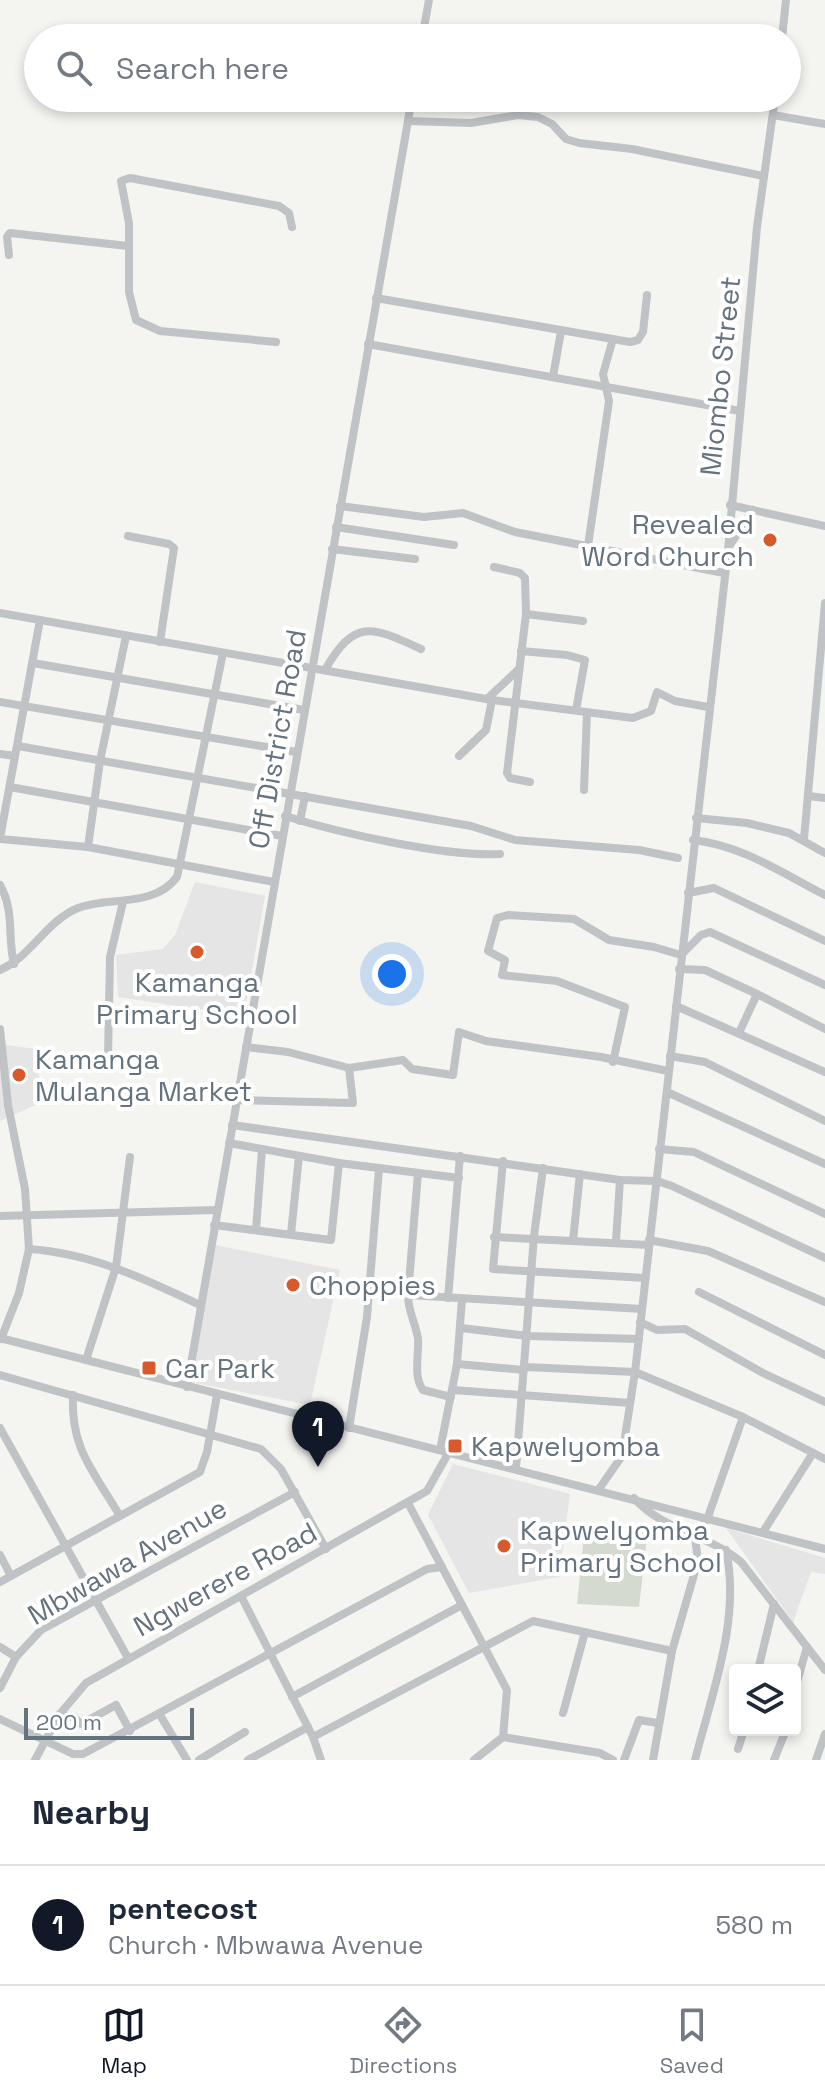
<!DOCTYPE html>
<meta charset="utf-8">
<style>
:root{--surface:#fff;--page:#f2f2f3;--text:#1f2937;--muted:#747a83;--line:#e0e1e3;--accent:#111827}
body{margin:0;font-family:"Space Grotesk",sans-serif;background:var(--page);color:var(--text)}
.controls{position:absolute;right:24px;bottom:24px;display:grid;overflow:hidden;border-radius:8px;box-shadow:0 4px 12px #0003}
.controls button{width:72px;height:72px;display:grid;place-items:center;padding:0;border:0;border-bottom:2px solid var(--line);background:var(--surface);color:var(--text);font:40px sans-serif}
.scale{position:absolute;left:24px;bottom:20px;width:170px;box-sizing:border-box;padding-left:8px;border:4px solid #65737f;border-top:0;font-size:22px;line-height:28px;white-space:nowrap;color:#65737f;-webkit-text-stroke:6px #fff;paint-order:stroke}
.you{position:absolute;left:392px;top:974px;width:28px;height:28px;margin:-20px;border:6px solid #fff;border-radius:50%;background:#1a73e8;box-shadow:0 0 0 12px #1a73e833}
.badge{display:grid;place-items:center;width:52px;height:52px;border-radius:50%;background:var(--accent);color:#fff;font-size:26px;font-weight:700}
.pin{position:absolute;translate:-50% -66px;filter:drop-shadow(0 2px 4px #0008)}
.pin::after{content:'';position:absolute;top:42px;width:28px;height:24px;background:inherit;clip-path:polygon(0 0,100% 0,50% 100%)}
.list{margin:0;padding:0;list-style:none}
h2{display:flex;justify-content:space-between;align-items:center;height:104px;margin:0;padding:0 32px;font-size:34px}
h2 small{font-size:26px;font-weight:400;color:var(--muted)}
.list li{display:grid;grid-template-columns:52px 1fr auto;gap:24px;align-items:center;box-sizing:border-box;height:120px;padding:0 32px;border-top:2px solid var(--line)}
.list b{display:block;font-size:30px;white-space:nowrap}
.list p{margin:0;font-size:26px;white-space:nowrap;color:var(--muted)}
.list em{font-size:26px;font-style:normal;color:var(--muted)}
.icon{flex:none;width:44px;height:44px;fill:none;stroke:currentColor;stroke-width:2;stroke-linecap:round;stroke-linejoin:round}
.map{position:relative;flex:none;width:825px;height:1760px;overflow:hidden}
.search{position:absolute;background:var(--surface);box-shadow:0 4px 12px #0003;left:24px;right:24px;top:24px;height:88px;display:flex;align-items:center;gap:20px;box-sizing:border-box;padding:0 28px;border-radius:44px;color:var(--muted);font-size:30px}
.sheet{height:224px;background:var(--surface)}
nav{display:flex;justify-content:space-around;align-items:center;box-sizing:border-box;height:112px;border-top:2px solid var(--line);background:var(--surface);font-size:22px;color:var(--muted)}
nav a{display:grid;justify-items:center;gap:4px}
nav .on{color:var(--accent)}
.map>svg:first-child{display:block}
.built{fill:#e4e5e4}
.green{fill:#d5dad1}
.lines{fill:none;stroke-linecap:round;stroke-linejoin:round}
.minor{stroke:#bfc3c6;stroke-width:8}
.poi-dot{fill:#d85a2c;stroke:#fff;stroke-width:3}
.labels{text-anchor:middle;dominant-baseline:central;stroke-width:8;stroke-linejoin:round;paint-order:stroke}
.street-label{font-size:28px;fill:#65737f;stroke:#fff}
.poi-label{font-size:28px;fill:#65737f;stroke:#fff;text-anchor:start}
</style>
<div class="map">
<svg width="825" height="1760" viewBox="0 0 825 1760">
<rect width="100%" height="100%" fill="#f4f4f0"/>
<!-- built -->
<g class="built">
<polygon points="195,882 265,896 244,1016 118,997 116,955 163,949 175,935"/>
<polygon points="0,1044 35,1049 42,1102 0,1121"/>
<polygon points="215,1245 340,1270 310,1405 190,1382"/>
<polygon points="453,1464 570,1494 559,1577 469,1593 428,1515"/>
<polygon points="726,1528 825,1558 825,1574 811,1572 793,1622"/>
</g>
<!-- green -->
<polygon class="green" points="585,1526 648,1528 639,1607 577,1604"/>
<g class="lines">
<!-- minor -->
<g class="minor">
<polyline points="422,38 429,0"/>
<polyline points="782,38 786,0"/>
<polyline points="773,115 825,124"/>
<polyline points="408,121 471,123 518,115 538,117 552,124 566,139 579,143 632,149 764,176"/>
<polyline points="9,255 7,237 10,233 128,246"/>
<polyline points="376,298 630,342 638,340 643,332 647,295"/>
<polyline points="276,342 160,331 136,320 129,292 129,223 121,181 130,178 279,206 289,213 292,227"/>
<polyline points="368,344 740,411"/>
<polyline points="553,377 561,331"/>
<polyline points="730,505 825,526"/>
<polyline points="340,506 424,517 463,513 515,532 724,573"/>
<polyline points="336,527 454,545"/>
<polyline points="128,536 169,544 174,548 160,642"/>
<polyline points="730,545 753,510"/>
<polyline points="588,546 609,401 603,374 613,339"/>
<polyline points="332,549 415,559"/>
<polyline points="494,567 520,573 525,578 526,614 507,773 510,778 530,782"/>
<polyline points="0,613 492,700 633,718 651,711 657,692 675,701 708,707"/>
<polyline points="526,614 583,621"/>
<polyline points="521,651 567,655 585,660 576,710"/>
<polyline points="33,663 304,710"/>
<path d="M 325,670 C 355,618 371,626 421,649"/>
<polyline points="487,699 519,669"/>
<polyline points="0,702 296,752"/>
<polyline points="18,746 471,826 515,840 639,850 678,858"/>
<polyline points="0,754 15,756"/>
<polyline points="459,756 486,730 492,700"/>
<polyline points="10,787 282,836"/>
<polyline points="584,790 587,713"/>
<polyline points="809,796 825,798"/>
<path d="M 285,816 C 340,833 445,857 500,854"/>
<polyline points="696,818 747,823 789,833 825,853"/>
<polyline points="300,821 305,796"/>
<polyline points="0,838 40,620"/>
<polyline points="0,839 88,847 274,882"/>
<polyline points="804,839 825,603"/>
<path d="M 693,840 C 741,845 782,873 825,895"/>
<polyline points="88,847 100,761 126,636"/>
<path d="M 0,885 C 15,912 7,935 14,964"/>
<polyline points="688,893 714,888 825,941"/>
<polyline points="679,969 705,970 757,994"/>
<path d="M 0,970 C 32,956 46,921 78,908 C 109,896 154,908 177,877 L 223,653"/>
<polyline points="676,1006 825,1072"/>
<polyline points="0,1029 8,1105 25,1189 29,1249 19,1293 1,1339"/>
<polyline points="739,1033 757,994 825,1029"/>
<polyline points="246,1047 288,1052 349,1068 403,1060 412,1069 453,1075 459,1032 486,1041 601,1057 668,1071"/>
<polyline points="670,1056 705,1062 825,1121"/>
<polyline points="108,1057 110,957 123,902"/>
<polyline points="613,1062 625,1007 557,981 502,975 505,960 488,951 497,918 508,915 574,919 609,940 654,947 681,955 701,935 710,932 825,985"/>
<polyline points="667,1092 825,1164"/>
<polyline points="237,1100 353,1103 349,1068"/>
<polyline points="232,1125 620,1180 657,1181 672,1186 825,1258"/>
<polyline points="229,1143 339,1163 459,1178"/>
<polyline points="659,1149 694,1152 825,1214"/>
<polyline points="503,1161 493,1269 645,1278"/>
<path d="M 418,1173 L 408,1295 C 408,1312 416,1324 418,1339 C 419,1355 413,1377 423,1390 L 451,1397"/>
<polyline points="0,1216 217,1210"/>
<polyline points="214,1225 331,1240 339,1163"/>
<polyline points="256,1230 262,1149"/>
<polyline points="291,1234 299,1156"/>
<polyline points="494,1237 649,1245"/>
<polyline points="573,1240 580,1174"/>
<polyline points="649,1240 708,1251 825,1302"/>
<polyline points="616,1241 620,1180"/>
<path d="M 29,1249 C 91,1253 145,1279 200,1305"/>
<polyline points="699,1292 825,1355"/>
<polyline points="408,1295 642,1309"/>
<polyline points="448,1298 460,1156"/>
<polyline points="640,1322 657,1330 685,1329 763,1373 825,1402"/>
<polyline points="461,1328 528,1336 639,1339"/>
<polyline points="0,1338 825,1549"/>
<polyline points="86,1360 116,1267 130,1157"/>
<polyline points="457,1364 524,1370"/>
<polyline points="525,1367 635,1372 743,1417 825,1459"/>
<polyline points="0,1375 261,1449 281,1469 326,1549"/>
<polyline points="187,1387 412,98"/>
<polyline points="453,1390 630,1403"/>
<path d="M 73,1395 C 70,1448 94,1472 120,1516"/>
<polyline points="0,1428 128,1658"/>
<polyline points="349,1428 367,1317 379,1169"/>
<polyline points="440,1450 457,1364 462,1299"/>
<polyline points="516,1468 534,1236 543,1168"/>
<polyline points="599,1489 622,1456 635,1372 728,550 757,227 775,98"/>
<path d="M 634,1498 C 663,1531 708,1534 741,1562 L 825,1670"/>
<polyline points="408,1503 507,1690 503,1737 474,1760"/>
<polyline points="763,1532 813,1453"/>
<polyline points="0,1555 11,1576"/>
<polyline points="0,1582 200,1472 207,1452 217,1395"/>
<polyline points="241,1596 313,1737 533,1621 672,1651"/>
<polyline points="0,1647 16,1657"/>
<polyline points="758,1670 774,1604"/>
<polyline points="0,1688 16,1657 41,1630 295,1492"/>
<polyline points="795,1689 807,1647"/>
<polyline points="292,1697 462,1605"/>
<polyline points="563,1713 585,1632"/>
<polyline points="59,1715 74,1717 81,1724 116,1705 130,1731"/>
<polyline points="160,1715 187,1760"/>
<polyline points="0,1719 73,1754 83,1754 427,1569 442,1567"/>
<polyline points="313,1737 321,1760"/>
<polyline points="503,1737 600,1753 613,1760"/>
<polyline points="738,1749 744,1730"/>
<polyline points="35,1760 59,1715 86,1683 427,1491 449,1452"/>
<polyline points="199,1760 245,1732"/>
<polyline points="248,1760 308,1727"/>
<polyline points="624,1760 639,1720 658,1723"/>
<polyline points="653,1760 672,1651 698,1561 695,1537 708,1517 743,1417"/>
<path d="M 695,1760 C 712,1693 741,1619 726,1550"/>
<polyline points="774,1760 786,1730"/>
<polyline points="816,1760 825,1734"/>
</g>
</g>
<!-- markers -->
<g class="poi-dot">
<circle cx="770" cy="540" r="8"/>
<circle cx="197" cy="952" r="8"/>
<circle cx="19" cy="1075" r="8"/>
<circle cx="293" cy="1285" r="8"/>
<rect x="141" y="1360" width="16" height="16" rx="4"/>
<rect x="447" y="1438" width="16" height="16" rx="4"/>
<circle cx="504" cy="1546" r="8"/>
</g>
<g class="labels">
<!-- street labels -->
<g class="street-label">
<text transform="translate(720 376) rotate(-84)">Miombo Street</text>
<text transform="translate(277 739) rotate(-80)">Off District Road</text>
<text transform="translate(127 1561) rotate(-30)">Mbwawa Avenue</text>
<text transform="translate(225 1579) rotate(-29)">Ngwerere Road</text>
</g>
<!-- poi labels -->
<g class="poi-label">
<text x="754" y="524" text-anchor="end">Revealed<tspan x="754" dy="32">Word Church</tspan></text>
<text x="197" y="982" text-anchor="middle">Kamanga<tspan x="197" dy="32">Primary School</tspan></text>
<text x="35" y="1059">Kamanga<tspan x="35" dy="32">Mulanga Market</tspan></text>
<text x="309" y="1285">Choppies</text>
<text x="165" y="1368">Car Park</text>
<text x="471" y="1446">Kapwelyomba</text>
<text x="520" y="1530">Kapwelyomba<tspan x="520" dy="32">Primary School</tspan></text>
</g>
</g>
</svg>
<div class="controls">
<button><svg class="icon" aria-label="layers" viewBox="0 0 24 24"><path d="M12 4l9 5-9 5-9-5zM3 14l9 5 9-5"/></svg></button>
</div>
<div class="scale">200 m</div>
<div class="you"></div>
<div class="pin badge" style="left:318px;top:1467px">1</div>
<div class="search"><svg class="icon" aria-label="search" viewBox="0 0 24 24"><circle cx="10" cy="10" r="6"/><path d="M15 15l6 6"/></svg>Search here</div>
</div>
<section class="sheet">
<h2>Nearby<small></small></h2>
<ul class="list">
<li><span class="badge">1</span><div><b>pentecost</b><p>Church · Mbwawa Avenue</p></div><em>580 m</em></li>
</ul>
</section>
<nav>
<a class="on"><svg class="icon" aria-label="map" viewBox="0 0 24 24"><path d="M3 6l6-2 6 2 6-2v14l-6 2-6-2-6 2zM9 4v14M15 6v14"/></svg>Map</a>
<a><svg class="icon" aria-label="directions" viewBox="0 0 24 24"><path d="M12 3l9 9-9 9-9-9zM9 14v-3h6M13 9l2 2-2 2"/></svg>Directions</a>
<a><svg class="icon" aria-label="saved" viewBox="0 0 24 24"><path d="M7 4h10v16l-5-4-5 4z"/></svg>Saved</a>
</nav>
